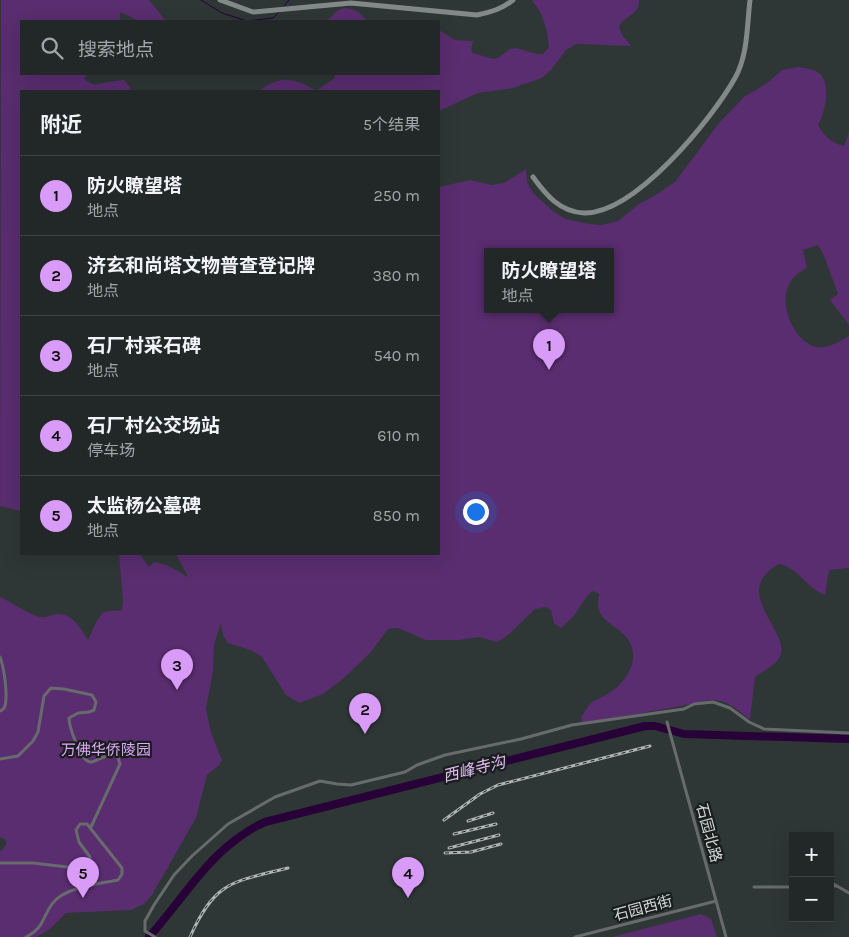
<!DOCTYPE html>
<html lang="zh">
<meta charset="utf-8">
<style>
:root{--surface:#222828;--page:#2a3030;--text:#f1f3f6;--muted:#a2a6a8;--line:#3f4445;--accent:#d89bf8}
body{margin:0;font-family:Karla,"Noto Sans SC",sans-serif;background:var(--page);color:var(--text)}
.controls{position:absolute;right:15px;bottom:15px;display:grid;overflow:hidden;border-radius:0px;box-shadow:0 5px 20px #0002}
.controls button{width:45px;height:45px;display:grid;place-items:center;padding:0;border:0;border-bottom:1px solid var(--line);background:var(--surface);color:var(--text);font:25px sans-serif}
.you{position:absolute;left:475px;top:511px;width:18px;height:18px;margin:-12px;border:4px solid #fff;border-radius:50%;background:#1a73e8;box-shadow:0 0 0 8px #1a73e833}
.badge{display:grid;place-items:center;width:32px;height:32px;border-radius:50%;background:var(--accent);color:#111;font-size:16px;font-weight:700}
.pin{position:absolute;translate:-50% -41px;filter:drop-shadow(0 1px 2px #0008)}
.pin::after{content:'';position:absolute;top:26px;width:18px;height:15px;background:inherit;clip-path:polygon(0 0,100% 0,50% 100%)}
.popup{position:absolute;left:484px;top:248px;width:130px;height:65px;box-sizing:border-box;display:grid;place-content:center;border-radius:0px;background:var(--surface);filter:drop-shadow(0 1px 4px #0005);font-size:16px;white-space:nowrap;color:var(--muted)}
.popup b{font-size:19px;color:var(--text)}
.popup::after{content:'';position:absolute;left:50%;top:100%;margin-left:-10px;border:10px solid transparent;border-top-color:var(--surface)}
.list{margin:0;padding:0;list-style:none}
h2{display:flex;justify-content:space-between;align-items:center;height:65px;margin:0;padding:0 20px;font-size:21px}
h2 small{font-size:16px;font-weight:400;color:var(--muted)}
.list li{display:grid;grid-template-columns:32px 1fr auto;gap:15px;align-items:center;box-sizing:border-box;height:80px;padding:0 20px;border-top:1px solid var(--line)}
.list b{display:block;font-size:19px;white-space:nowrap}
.list p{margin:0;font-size:16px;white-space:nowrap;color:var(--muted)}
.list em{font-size:16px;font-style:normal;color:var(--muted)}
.icon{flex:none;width:28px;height:28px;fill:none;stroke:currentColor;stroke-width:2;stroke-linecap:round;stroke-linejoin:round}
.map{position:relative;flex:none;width:849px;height:937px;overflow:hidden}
.search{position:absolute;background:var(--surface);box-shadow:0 5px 20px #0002;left:20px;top:20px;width:420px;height:55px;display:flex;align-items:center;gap:12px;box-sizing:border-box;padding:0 18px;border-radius:0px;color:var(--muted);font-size:19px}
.panel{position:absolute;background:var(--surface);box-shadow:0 5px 20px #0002;left:20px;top:90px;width:420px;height:465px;border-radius:0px}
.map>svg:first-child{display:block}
.green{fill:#592d6f;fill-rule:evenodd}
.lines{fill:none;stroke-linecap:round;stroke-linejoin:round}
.stream{stroke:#270137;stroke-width:1}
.river{stroke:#270137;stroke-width:8}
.street{stroke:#676b6b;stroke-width:3}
.secondary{stroke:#838989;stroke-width:5}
.rail-casing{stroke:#afb5b5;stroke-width:3}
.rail{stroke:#191d1c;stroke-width:1;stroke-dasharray:4;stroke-linecap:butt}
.labels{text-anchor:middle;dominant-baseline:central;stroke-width:4.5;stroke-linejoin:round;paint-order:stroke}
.park-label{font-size:15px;fill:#dea9fa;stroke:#191d1c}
.street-label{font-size:15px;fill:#d5dada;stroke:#191d1c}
.water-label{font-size:16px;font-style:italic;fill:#e3bbf9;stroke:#191d1c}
</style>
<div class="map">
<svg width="849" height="937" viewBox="0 0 849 937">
<rect width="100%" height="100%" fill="#2e3636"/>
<!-- green -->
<g class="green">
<polygon points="1,0 149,0 166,21 139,21 120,12 120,21 21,21 21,74 87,74 84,79 94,85 114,81 124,80 130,87 131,91 21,91 21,511 0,506"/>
<path d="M 534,0 L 639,0 C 640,15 625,15 619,26 L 622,35 L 631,46 L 576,44 L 566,50 L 551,70 L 542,78 L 513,88 L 478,93 L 439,111 L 439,91 L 259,91 C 279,75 295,77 316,91 L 335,78 L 334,74 L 439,74 L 439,30 L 455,40 L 473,41 L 471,50 L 473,53 L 493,59 L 498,58 L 510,49 L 516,48 L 537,54 L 543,54 L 549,47 C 547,31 544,13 532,1 Z"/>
<path d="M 344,8 C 355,8 360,13 367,21 L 327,21 L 337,11 Z"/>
<path d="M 798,67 C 806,68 816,69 821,75 C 831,88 825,112 818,125 C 824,136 832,143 844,146 L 849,133 L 849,325 L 830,300 L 838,294 L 824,256 L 818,245 L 803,250 L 807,268 C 797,273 790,279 787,290 C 780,310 799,351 824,347 C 832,346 842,340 849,336 L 849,568 L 829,570 L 825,595 C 807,589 798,567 779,564 C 775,567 770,569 767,573 C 739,601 796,638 778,660 C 772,667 762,672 755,677 L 750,720 C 735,708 722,695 702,702 L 583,724 L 581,718 C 584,713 586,708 590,704 C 595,699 601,698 606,695 C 620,687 634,671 633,654 C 631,623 591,629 599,594 L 593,591 L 587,596 L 573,617 L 561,628 L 554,623 L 551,610 L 546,607 L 535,609 L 507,636 L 497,642 L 479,637 L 459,640 L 426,640 L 398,628 L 388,629 L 371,652 L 344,678 L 323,694 L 299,703 L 286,695 L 262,657 L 253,651 L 228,643 L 223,635 L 221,623 L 214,645 L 213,671 L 206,709 L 211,733 L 222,760 L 219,765 L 207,775 L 196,818 L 152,895 L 144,904 L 131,910 L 66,913 L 51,928 L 37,937 L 0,937 L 0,852 L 6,845 L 6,840 L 0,837 L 0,597 C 11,602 24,611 34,615 C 46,620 48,615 57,614 C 73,613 81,629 88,640 C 92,633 98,614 105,612 C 109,610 117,611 122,610 L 123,602 L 119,554 L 140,554 L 149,567 L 154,562 C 168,564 176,570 188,577 L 176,554 L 439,554 L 439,187 L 470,180 L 492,185 L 504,183 L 526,169 L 527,182 L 533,193 L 554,212 L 566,219 L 588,224 L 601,225 L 618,221 L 639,204 L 654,196 L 675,182 L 719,123 L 745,96 L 766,84 L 782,70 ZM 488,251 L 610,251 L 610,309 L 488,309 Z"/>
<polygon points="701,914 711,919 717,937 612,937"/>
</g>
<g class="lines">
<!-- stream -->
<g class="stream">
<polyline points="201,0 222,13 247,21 273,18 280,11"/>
<polyline points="284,6 289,0"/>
</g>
<!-- river -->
<path class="river" d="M 149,937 C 185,897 213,845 265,822 L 645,726 L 655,726 L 684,734 L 849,739"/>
<!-- street -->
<g class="street">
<path d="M 0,657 C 4,667 8,695 5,706 C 4,710 3,709 0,711"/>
<polyline points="667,722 726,937"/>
<path d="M 0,759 L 18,756 L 33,741 L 38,732 L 44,696 L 51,688 L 64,689 L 92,695 L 96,702 L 94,710 L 89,712 L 78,713 L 69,718 C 69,726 81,763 91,762 C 95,762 105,755 113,754 L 118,758 L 120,764 L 91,827"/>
<path d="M 0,863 L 33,863 L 76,868 L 84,866 L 89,862 L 90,857 L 79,842 L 76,830 L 80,824 L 87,824 L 122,868 L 122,874 L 118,880 C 99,884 64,887 52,904 C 42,918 44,928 26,937"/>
<polyline points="830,882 849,893"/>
<polyline points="830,886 837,886"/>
<polyline points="754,887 793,887"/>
<polyline points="155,937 145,931 145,921 154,905 174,875 192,856 228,824 275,797 320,781 337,784 351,785 405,772 417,765 445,755 521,739 572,725 684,709 694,704 713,702 730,708 749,722 764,729 849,733"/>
<polyline points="575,937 716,901"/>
</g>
<!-- secondary -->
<g class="secondary">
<path d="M 220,0 L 253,12 L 351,3 L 477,15 C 491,12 502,9 513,0"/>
<path d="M 533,177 C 546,195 560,212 584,213 C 635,214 712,119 735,78 C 748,55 747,25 750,0"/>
</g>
<!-- rail casing -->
<g class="rail-casing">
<g id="rail">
<polyline points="444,820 480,794 498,785 650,746"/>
<polyline points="468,821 493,813"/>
<polyline points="454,834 496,824"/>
<polyline points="449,848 499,835"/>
<polyline points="445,853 471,852 501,844"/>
<path d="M 190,937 C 215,881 232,882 288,868"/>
</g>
</g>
<!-- rail -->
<use href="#rail" class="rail"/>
</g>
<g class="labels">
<!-- park labels -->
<g class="park-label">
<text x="106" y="750">万佛华侨陵园</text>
</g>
<!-- street labels -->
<g class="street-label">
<text transform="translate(709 833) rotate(75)">石园北路</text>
<text transform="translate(643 908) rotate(-15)">石园西街</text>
</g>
<!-- water labels -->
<g class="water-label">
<text transform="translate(474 769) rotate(-14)">西峰寺沟</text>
</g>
</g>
</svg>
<div class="controls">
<button>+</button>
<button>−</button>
</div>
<div class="you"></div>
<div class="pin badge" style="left:549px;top:370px">1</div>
<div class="popup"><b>防火瞭望塔</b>地点</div>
<div class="pin badge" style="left:365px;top:734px">2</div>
<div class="pin badge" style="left:177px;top:690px">3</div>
<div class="pin badge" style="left:408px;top:898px">4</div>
<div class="pin badge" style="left:83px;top:898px">5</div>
<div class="search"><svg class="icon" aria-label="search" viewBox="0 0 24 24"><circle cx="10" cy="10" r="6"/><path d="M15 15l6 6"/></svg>搜索地点</div>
<section class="panel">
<h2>附近<small>5个结果</small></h2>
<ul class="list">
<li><span class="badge">1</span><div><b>防火瞭望塔</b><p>地点</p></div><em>250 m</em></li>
<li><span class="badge">2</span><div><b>济玄和尚塔文物普查登记牌</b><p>地点</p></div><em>380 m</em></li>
<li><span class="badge">3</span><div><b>石厂村采石碑</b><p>地点</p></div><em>540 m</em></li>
<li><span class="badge">4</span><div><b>石厂村公交场站</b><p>停车场</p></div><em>610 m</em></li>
<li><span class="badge">5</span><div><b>太监杨公墓碑</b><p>地点</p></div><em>850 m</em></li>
</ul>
</section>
</div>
